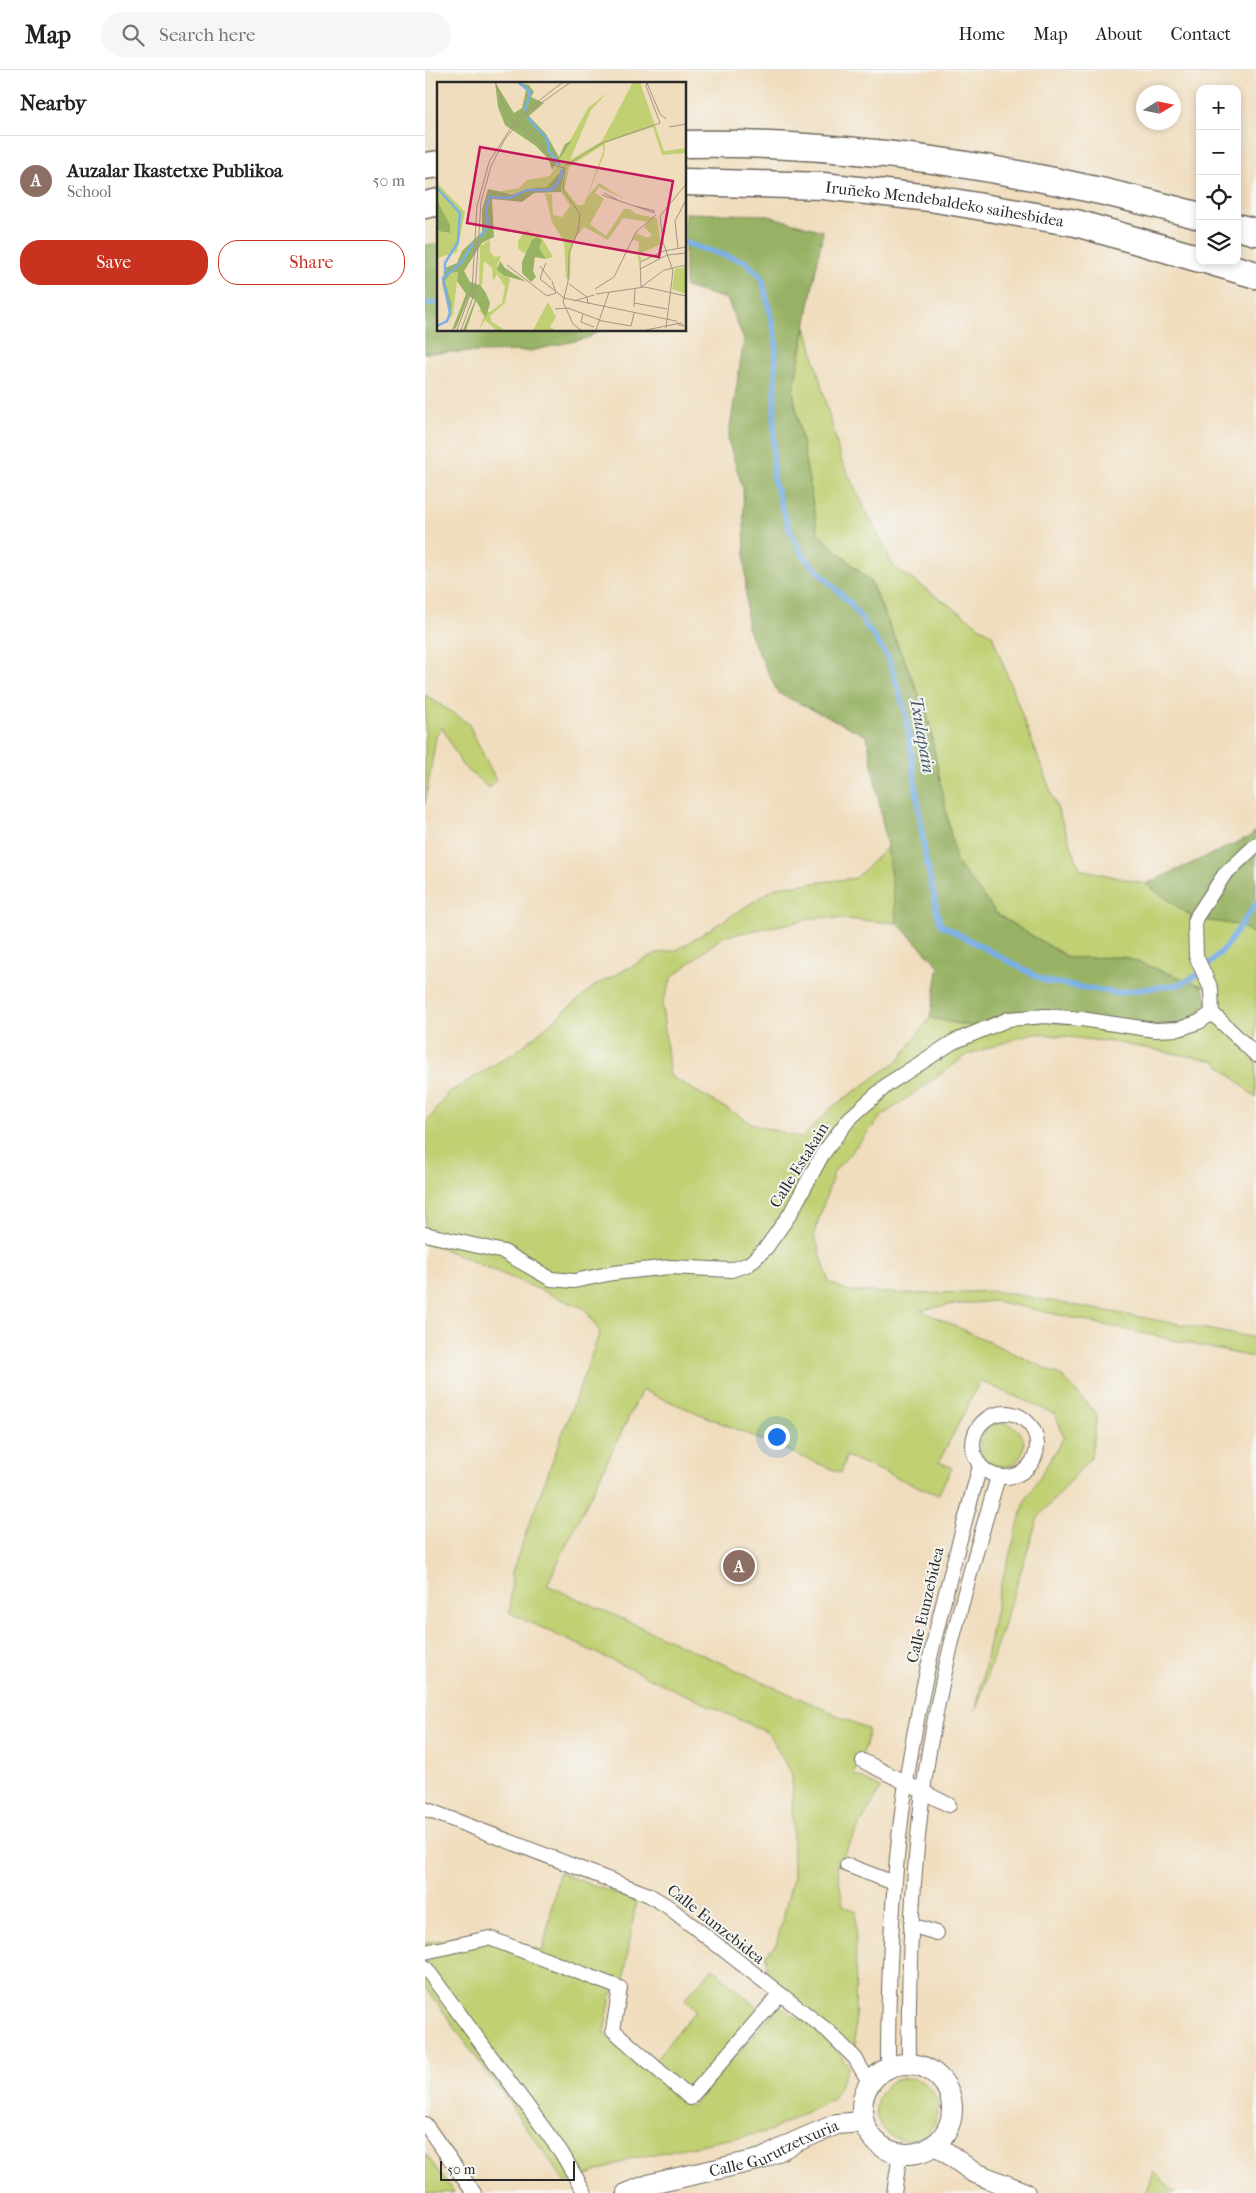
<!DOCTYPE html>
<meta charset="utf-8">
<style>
:root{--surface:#fff;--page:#f6f6f6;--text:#202124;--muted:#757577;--line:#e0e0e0;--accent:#c8321e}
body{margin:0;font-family:"IM FELL French Canon",serif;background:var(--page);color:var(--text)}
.controls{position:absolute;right:15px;top:15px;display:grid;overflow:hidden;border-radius:10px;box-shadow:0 2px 8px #0003}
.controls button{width:45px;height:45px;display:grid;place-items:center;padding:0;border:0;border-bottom:1px solid var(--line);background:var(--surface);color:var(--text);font:25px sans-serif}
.compass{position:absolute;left:711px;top:15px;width:45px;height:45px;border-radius:50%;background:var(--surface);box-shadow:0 2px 8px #0003;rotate:80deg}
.scale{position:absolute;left:15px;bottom:12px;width:135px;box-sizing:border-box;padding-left:5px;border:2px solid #2b2b2b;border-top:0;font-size:14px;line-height:18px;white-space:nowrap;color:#2b2b2b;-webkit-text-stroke:4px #f6f6f2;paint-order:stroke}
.you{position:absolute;left:351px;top:1366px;width:18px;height:18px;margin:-12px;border:4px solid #fff;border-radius:50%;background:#1a73e8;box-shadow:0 0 0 8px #1a73e833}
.badge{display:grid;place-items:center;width:32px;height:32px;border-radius:50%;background:var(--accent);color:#fff;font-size:16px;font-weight:700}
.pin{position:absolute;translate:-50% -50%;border:2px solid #fff;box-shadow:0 1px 5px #0006}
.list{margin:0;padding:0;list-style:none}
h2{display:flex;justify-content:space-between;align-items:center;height:65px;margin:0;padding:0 20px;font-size:21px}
h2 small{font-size:16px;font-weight:400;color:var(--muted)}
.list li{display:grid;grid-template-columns:32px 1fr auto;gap:15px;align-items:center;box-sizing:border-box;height:90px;padding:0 20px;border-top:1px solid var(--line)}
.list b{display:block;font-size:19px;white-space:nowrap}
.list p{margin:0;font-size:16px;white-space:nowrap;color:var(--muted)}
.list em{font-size:16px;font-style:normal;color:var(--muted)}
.actions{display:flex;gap:10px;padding:15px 20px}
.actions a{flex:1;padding:11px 0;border:1px solid var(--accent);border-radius:20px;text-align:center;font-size:18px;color:var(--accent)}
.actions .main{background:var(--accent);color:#fff}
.icon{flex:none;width:28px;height:28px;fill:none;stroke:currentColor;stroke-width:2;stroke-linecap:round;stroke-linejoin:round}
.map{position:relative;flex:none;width:831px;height:2123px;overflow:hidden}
header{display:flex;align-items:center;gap:30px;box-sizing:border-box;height:70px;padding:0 25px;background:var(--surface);border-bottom:1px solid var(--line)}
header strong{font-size:24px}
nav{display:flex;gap:28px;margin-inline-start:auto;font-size:18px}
.search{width:350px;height:45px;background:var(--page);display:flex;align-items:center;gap:12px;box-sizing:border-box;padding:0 18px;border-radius:28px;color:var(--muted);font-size:19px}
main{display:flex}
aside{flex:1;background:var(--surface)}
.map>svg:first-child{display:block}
.green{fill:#c0d073;stroke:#767e4f}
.forest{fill:#98b265;stroke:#626e48}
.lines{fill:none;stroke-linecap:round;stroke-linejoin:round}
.stream{stroke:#78afe7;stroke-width:5.5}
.street-casing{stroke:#70695e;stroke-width:16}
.secondary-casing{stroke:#70695e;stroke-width:22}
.highway-casing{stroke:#70695e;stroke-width:29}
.street{stroke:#fff;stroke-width:14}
.secondary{stroke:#fff;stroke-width:20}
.highway{stroke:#fff;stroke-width:26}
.labels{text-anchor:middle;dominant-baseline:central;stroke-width:4;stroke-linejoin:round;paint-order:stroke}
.street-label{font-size:16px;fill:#2b2b2b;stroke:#f6f6f2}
.water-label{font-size:18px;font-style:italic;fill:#46596d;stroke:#f6f6f2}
.inset-river{fill:none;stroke:#78afe7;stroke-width:2.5}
.inset-road{fill:none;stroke:#a19683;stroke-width:1}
.view{fill:#c2185b;fill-opacity:0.15;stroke:#c2185b;stroke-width:2.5}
.inset-edge{fill:none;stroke:#2b2b2b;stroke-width:2.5}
</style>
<header>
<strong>Map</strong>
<div class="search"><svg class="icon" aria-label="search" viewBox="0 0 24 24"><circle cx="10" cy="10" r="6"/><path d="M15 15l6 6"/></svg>Search here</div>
<nav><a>Home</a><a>Map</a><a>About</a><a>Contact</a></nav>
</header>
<main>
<aside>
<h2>Nearby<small></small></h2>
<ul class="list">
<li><span class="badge" style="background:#8d6e63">A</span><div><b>Auzalar Ikastetxe Publikoa</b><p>School</p></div><em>50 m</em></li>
</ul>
<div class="actions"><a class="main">Save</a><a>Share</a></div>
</aside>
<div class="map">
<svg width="831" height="2123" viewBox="0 0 831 2123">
<rect width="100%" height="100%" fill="#f6f6f2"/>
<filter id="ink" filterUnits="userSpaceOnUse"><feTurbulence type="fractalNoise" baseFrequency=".02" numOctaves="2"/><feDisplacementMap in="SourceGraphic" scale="10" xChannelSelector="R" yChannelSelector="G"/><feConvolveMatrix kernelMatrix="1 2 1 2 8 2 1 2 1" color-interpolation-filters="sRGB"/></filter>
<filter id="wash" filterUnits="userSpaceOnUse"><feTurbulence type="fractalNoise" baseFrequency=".0096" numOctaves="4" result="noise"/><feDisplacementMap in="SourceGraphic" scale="20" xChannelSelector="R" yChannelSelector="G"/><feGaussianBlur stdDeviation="1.12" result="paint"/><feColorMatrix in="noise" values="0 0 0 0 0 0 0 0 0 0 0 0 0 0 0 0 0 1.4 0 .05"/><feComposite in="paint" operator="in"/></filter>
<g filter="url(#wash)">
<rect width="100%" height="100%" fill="#f0ddbd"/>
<!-- green -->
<g class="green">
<polygon points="381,257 416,390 469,497 567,565 655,799 721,814 770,849 814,855 831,865 831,983 788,942 786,919 699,887 644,888 573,845 531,792 502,643 446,512 393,463 368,321"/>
<polygon points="0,625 43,653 71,710 64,718 37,695 17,657 11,667 0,734"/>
<polygon points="462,777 472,853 395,847 297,867 247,907 237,935 245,1006 330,1055 377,1068 406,1038 474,990 505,948 546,956 584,949 787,943 831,985 831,1028 790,991 687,972 608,963 542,985 457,1046 409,1102 389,1164 404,1212 422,1221 489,1224 570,1221 831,1268 831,1288 570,1231 524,1235 496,1240 637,1306 672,1345 666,1387 613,1448 551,1640 574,1522 600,1431 639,1367 630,1344 555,1311 514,1392 527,1398 513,1425 421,1386 416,1403 217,1320 122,1515 443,1659 441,1676 428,1704 456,1718 412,1796 418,1835 431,1841 430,1988 343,1916 341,1884 351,1875 368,1808 367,1704 343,1663 85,1543 87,1501 175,1262 160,1239 9,1175 0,1174 0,1055 23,1023 92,981 171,915 232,883 252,880 352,817 431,808"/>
<circle cx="577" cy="1375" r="22"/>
<polygon points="134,1803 211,1831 199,1908 186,1925 179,1963 266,2037 354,1936 396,1963 424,1996 408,2029 344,2061 204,2089 141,2113 0,1916 0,1873 58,1861 118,1881"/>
<polygon points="288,1898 339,1944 265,2028 226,1994 271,1940 260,1929"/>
<circle cx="482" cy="2039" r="31"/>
<polygon points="0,2083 29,2123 0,2123"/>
<polygon points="729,2102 751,2123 721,2123"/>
</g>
<!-- forest -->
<g class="forest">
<polygon points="260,143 340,145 398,161 368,321 393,463 445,512 502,643 531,792 573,845 644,888 699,887 777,916 787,943 730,960 584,949 546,956 505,948 514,896 472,853 462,777 442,666 353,623 322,558 318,419 303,370 319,270 302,229 260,217"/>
<polygon points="14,174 14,260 175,260 163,268 105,281 0,283 0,175"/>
<polygon points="831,760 831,865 814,855 770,849 721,814 826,766"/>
</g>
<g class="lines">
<!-- stream -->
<g class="stream">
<polyline points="260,173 321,192 337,208 351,269 348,408 364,459 379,487 426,534 463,587 481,644 500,785 515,854 620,911 691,923 756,914 774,904 801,877 831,833"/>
<polyline points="0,233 14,233"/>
</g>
</g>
</g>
<g filter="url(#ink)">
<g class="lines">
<!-- street casing -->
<g class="street-casing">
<g id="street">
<polyline points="787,943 831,985"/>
<polyline points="0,1164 79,1182 126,1209 149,1211 188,1203 245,1197 306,1200 324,1194 341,1178 365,1144 397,1085 424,1049 463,1014 528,972 584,949 620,946 656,949 730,960 754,959 774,952 787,943 786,919 771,886 770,849 799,805 831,775"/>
<circle cx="580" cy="1375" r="32"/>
<polyline points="438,1691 524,1735"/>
<polyline points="0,1739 224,1825 242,1836 403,1961 430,1988 444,2012"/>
<polyline points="422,1795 469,1813"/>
<polyline points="486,1855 512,1863"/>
<polyline points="0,1882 64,1868 195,1918 188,1960 265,2028 355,1924"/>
<polyline points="0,1897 136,2082 160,2123"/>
<path d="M 484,1993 C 483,1911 486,1829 495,1747 C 507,1631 540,1518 573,1407"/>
<path d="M 463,1997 C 463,1902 467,1807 481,1713 C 497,1606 526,1501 555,1396"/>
<polyline points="0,2054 49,2123"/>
<polyline points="469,2123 475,2084"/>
</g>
</g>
<!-- secondary casing -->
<g class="secondary-casing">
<g id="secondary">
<circle cx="482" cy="2039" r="45"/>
<polyline points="510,2074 548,2102 600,2123"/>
<path id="s1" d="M 202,2123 L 226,2114 L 337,2089 L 372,2071 L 412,2054 L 438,2052"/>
</g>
</g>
<!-- highway casing -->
<g class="highway-casing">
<g id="highway">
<path d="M 260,74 C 435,71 607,100 775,146"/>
<polyline points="0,96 14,94"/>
<path id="s2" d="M 260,112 L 398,116 L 505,128 L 651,153 L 775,189"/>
<polyline points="0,135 14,132"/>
<polyline points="812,157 831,162"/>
<polyline points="784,191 831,205"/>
</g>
</g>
<!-- street -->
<use href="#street" class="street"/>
<!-- secondary -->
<use href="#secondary" class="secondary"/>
<!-- highway -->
<use href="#highway" class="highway"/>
</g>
</g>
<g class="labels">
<!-- street labels -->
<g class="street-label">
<text stroke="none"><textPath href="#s2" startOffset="261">Iruñeko Mendebaldeko saihesbidea</textPath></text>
<text transform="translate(374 1095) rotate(-58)">Calle Estakain</text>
<text transform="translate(500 1535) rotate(-77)">Calle Eunzebidea</text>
<text transform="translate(291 1854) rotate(38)">Calle Eunzebidea</text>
<text stroke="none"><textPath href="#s1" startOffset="154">Calle Gurutzetxuria</textPath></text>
</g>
<!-- water labels -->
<g class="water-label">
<text transform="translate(497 665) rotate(80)">Txulapain</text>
</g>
</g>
<!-- overview -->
<g transform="translate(12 12)">
<rect width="249" height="249" fill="#f0ddbd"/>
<path d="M 196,0 L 203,0 L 227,69 L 249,66 L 249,71 L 225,73 L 216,45 L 168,61 L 167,73 L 150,115 L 162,101 L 187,117 L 162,105 L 158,111 L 167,117 L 153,142 L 169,154 L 187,127 L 193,127 L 199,132 L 220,136 L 224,162 L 202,172 L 205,178 L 201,180 L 202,160 L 195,157 L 199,151 L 211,156 L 215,153 L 207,145 L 211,140 L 186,136 L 171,158 L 147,145 L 136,159 L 134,169 L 133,198 L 129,195 L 127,160 L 115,140 L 108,111 L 115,112 L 116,133 L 125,135 L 133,124 L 124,110 L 128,84 L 110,105 L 96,106 L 78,112 L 59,110 L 82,106 L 90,98 L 113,94 L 151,26 L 170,11 L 154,28 L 133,78 L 165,59 ZM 166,63 L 166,70 L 147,122 L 141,124 L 128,107 L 132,85 ZM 0,101 L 28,130 L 20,170 L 1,176 L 0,149 L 12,151 L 0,118 ZM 95,146 L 90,150 L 105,156 L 116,175 L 109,177 L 96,161 L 89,172 L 81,167 L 81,159 L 87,150 ZM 53,158 L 53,170 L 58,175 L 64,174 L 60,184 L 73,197 L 68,221 L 53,234 L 55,240 L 68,248 L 59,248 L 48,238 L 42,248 L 47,234 L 42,229 L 44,227 L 49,235 L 50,229 L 53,230 L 65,221 L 68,205 L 60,192 L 56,200 L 55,186 L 47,179 L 45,204 L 42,203 L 43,164 ZM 249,185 L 249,212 L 235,207 L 238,187 ZM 21,190 L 16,233 L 10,239 L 15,223 L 8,199 L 14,191 ZM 111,220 L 119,235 L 113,245 L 118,248 L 96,248 Z" fill="#c0d073" fill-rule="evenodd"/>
<path d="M 58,0 L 77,31 L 85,26 L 89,8 L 79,0 L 92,3 L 97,10 L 94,15 L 107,21 L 92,34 L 109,52 L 122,75 L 128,62 L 135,58 L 115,88 L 112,78 L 99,64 L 68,43 L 61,25 ZM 128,84 L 124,110 L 97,111 L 85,120 L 55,117 L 57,155 L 45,161 L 27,189 L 33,200 L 43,203 L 49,211 L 53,221 L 49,236 L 39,219 L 29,248 L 26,248 L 38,218 L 32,214 L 19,246 L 15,248 L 29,212 L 20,199 L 21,190 L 14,191 L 8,199 L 15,223 L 13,231 L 5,201 L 8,186 L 20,181 L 25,169 L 45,150 L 45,128 L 51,107 L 78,113 L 96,106 L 110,105 ZM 0,118 L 13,143 L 13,151 L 0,149 ZM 101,155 L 105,159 L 102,166 L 109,177 L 98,175 L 96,189 L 99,195 L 94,200 L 85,191 L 85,180 L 95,158 ZM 63,179 L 68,186 L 90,200 L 68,194 L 60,188 Z" fill="#98b265"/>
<path class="inset-river" d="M 82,0 L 93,10 L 88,29M 90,35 L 110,57 L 112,69 L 123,83M 0,106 L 23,131 L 21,160 L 8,181 L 8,191M 43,155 L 51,144 L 49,127 L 52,115 L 72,116 L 90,108 L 115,108 L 122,99 L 125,87M 0,244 L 10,239 L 13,231 L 6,196 L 25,180 L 36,161"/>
<path class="inset-road" d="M 58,0 L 71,33 L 104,63 L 119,84 L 128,86 L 126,108 L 143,132 L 141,149 L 132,171 L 131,200 L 126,220 L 136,242 L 144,248M 232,45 L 249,42M 128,84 L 165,61 L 223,41 L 209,4 L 210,1 L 223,32 L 229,37M 167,111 L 181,118M 165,113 L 218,131M 198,124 L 218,129M 223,134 L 226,160 L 236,189 L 229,246M 223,134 L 249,102M 241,166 L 238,139 L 249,118M 109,181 L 106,188 L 114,198M 70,183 L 110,214 L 119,211 L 115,199M 103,184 L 106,188 L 103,197 L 127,216 L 239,239 L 242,243M 203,187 L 230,173 L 249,171M 132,202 L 150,215 L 157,213M 204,205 L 203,180 L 227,169 L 249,165M 204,205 L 227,188 L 249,183M 158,207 L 177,195 L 199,150 L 219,133M 159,212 L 208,205 L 249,214M 137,219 L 150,215 L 151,222M 197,221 L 230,227M 197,225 L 198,206M 118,227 L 131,226 L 165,239 L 194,244 L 197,231M 146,232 L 144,240 L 157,245M 20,248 L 35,208 L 40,124 L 52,80 L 81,35 L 126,0M 24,248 L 38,210 L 44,120 L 54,84 L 68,57 L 90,31 L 134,0M 159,248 L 172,210M 209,248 L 244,241 L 247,244 L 242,243"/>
<path class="view" d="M 43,65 L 236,99 L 222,175 L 30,141 Z"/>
<rect width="249" height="249" class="inset-edge"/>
</g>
</svg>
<div class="controls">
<button>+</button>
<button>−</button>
<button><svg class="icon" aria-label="locate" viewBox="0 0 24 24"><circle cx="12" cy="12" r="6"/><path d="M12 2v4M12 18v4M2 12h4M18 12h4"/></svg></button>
<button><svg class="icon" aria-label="layers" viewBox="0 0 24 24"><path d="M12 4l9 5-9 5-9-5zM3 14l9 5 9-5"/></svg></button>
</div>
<svg class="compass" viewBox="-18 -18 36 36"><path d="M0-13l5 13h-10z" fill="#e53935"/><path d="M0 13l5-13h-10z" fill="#757577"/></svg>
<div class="scale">50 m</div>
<div class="you"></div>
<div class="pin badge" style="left:314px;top:1496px;background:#8d6e63">A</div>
</div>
</main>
